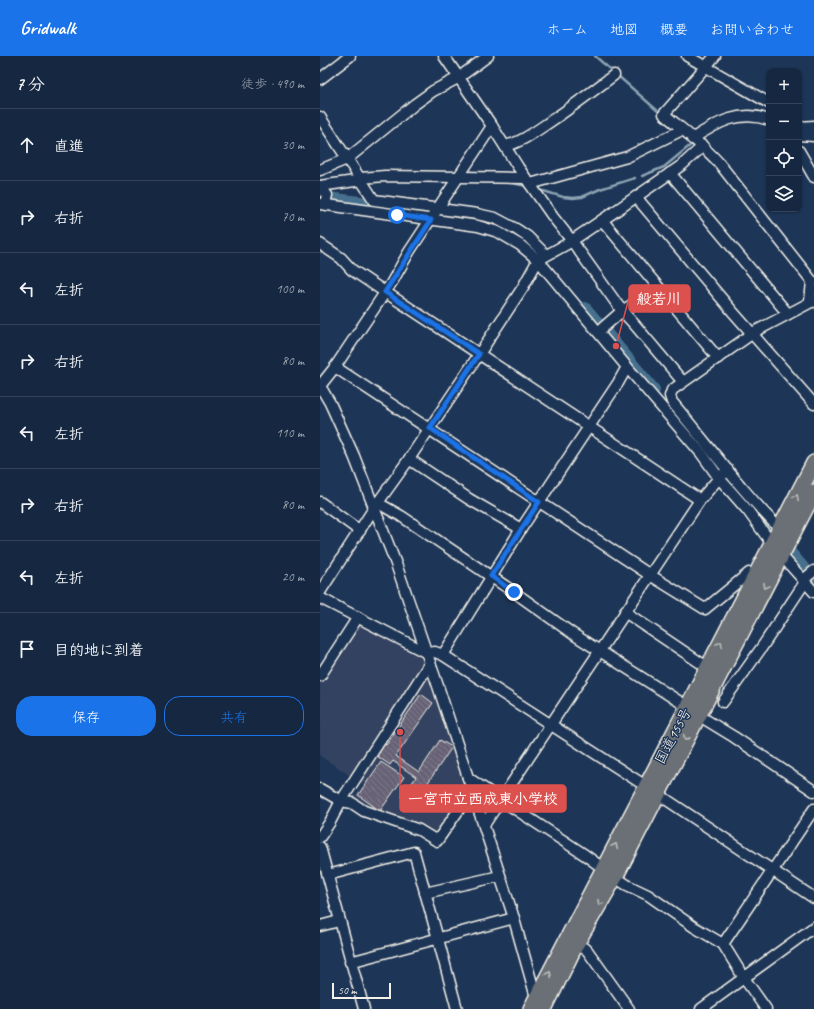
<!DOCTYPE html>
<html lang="ja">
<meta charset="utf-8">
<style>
:root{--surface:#162841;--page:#23344c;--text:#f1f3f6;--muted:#9ea6b1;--line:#35445a;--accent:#1a73e8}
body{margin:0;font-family:Caveat,"Klee One",sans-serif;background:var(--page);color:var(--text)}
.controls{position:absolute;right:12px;top:12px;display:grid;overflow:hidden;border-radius:8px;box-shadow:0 1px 3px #0004}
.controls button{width:36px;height:36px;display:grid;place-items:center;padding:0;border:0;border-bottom:1px solid var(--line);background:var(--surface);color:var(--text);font:20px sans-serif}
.scale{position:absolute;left:12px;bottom:10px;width:59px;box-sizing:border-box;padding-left:4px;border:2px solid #f4f1e8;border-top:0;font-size:11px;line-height:14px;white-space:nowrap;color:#f4f1e8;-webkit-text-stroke:3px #1d3557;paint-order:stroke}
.stop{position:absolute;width:12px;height:12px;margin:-9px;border:3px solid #1a73e8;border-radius:50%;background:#fff}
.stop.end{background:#1a73e8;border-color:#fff;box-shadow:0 1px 4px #0008}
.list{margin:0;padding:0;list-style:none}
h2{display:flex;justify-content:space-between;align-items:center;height:52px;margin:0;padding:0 16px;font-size:17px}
h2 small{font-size:13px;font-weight:400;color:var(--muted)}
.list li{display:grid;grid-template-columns:26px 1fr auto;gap:12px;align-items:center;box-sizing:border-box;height:72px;padding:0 16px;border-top:1px solid var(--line)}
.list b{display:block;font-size:15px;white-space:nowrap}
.list em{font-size:13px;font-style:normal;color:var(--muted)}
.actions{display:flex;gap:8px;padding:12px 16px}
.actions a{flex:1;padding:9px 0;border:1px solid var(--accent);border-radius:16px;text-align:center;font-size:14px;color:var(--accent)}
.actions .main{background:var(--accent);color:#fff}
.icon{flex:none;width:22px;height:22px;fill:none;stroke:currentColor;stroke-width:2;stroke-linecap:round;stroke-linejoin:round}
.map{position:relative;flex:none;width:494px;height:953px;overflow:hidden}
header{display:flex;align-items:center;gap:24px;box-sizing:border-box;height:56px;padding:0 20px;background:var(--accent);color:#fff}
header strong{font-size:19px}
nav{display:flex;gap:22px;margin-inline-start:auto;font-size:14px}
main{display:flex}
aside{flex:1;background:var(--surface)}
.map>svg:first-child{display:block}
.built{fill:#334260}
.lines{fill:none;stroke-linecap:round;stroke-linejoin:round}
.stream{stroke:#8ca3b2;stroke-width:2.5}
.river{stroke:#466f8e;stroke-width:14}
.building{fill:url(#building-back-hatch);stroke:#f4f1e8}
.minor-casing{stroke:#f4f1e8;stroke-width:13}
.highway-casing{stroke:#f4f1e8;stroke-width:18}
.minor{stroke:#1d3557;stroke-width:10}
.highway{stroke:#6b6f75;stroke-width:15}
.oneway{stroke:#bdbdba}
.route{stroke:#1a73e8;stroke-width:5}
.labels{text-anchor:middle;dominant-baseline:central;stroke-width:3;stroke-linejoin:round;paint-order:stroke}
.street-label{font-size:14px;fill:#f4f1e8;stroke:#1d3557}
.leader{fill:none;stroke:#dc504e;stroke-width:1.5}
.callout-dot{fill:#dc504e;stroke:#1d3557;stroke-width:1.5}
.callout{fill:#dc504e;stroke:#dc504e;stroke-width:1.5}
.callout-label{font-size:15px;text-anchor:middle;font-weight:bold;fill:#fff}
</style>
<header>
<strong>Gridwalk</strong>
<nav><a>ホーム</a><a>地図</a><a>概要</a><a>お問い合わせ</a></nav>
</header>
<main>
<aside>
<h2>7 分<small>徒歩 · 490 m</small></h2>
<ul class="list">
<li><svg class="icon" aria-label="ahead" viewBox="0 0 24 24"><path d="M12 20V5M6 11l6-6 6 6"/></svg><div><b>直進</b></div><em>30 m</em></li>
<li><svg class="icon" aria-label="right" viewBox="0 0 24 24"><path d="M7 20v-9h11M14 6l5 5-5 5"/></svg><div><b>右折</b></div><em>70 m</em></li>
<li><svg class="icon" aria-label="left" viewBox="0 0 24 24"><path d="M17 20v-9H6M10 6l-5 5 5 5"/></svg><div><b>左折</b></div><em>100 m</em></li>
<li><svg class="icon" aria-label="right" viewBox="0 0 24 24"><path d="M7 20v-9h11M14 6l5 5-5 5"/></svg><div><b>右折</b></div><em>80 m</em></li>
<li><svg class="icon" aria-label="left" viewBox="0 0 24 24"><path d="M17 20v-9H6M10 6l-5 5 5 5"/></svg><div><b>左折</b></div><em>110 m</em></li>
<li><svg class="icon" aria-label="right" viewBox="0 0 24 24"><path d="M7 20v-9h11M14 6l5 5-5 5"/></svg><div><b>右折</b></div><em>80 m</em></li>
<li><svg class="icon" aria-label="left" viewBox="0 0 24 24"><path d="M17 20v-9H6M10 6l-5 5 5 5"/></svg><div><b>左折</b></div><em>20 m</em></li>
<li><svg class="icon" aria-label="arrive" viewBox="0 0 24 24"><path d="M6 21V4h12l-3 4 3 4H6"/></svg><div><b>目的地に到着</b></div></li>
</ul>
<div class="actions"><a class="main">保存</a><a>共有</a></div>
</aside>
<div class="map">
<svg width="494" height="953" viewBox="0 0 494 953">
<defs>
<pattern id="building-back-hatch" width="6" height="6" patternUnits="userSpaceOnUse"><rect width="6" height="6" fill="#676276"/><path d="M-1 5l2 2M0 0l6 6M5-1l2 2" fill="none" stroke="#7d798a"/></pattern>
</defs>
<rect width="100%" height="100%" fill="#1d3557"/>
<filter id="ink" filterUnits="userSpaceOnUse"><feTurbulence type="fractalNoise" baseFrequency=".025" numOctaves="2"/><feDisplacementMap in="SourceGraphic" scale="8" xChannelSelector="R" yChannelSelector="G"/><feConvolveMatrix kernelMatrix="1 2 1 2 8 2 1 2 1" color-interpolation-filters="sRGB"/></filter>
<g filter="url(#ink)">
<!-- built -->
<polygon class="built" points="40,567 101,596 104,602 148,737 117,782 47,754 32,744 43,728 0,700 0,627"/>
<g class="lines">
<!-- stream -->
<g class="stream">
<polyline points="275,0 293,16"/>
<polyline points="297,19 339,56"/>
<polyline points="322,120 344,111 372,88"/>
<polyline points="188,126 206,130"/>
<polyline points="217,133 243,141 253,142 262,141 280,133 315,122"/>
</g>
<!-- river -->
<g class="river">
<polyline points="0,142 102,155 165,167 187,175 202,184 217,197"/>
<polyline points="265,253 333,334"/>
<polyline points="382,393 494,526"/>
</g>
</g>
<!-- building -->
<g class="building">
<polygon points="101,638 113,647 76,700 99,716 120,684 132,691 101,737 90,730 96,721 73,705 70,709 54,698 63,686 66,689"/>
<polygon points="61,706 84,721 60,755 38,739"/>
</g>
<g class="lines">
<!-- minor casing -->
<g class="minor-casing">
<g id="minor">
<polyline points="124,0 172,70 198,111 233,161 252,185 302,255 315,269 363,326"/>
<polyline points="367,0 449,47"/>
<path d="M 395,0 L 344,58 C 363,74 383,89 399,107 L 492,225 L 490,246"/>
<polyline points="0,23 30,0"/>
<polyline points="0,61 54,144 157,158 175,162 196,173 208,181 226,199"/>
<polyline points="172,70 89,196 72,226 15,311 0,330 10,347 34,400 76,508 118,630 192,856 217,945"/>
<polyline points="479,71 494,70"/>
<polyline points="479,79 494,80"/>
<path d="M 372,83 C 396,67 420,53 449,64"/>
<path d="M 185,90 C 202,86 216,75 231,65 C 252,51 273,35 294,19"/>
<polyline points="479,95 494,121"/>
<polyline points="0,114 27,103 95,48 113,35 138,22 168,0"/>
<polyline points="350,117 468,258"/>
<polyline points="41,122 65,120 205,122"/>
<polyline points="210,128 307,101 362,74"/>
<polyline points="0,130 42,124"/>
<polyline points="0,130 7,139 5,148"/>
<polyline points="316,141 413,256 494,348"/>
<polyline points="0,148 158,170 178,176 200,189 218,204 307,311 381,397 399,422 428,455 452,488"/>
<polyline points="282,164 398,302"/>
<polyline points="0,188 21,202 32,214 65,236 380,444"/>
<polyline points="278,276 302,255 339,232"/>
<polyline points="15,311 330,519 385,553 429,517"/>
<polyline points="89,403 149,443 201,473"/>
<polyline points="0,446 40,475"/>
<polyline points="58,447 81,460 194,536 253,578 368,651"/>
<path d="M 464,477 C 423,437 389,390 352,346 L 350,340 L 352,334 L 436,275 L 493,245 L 494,246"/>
<polyline points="461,499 494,536"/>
<polyline points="483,524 494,515"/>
<polyline points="0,536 54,452 87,406 152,309 203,231 218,204 247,188 297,154 362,109 383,90"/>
<polyline points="0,542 107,597 115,596 123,599 338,738 494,842"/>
<polyline points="305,556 388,612"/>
<polyline points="123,599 201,473 298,327 307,311"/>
<polyline points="0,620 38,561"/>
<polyline points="403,646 442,591 485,526"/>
<polyline points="378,659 414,681 494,735"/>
<polyline points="148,722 265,799 284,813"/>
<polyline points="0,733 21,745 32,747 44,755 99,774 117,785 152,735"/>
<polyline points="164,769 380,444 399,422 408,414"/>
<polyline points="0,781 10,766 21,745 110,607"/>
<polyline points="0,791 44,953"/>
<polyline points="8,819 94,796 118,883 137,953"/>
<polyline points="295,821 307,829 328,839 374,871 403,888 424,922 446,953"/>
<polyline points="105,837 180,820"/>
<polyline points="0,870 19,865"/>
<polyline points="256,888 267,894 309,953"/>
<polyline points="403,888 494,753"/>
<polyline points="30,906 194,862"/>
<polyline points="381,953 494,871"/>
</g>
</g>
<!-- highway casing -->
<g class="highway-casing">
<g id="highway">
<polyline points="211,953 494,407"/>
<polyline points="224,953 256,888 295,821 494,436"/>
</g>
</g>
<!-- minor -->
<use href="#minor" class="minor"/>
<!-- highway -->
<use href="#highway" class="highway"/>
</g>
<!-- one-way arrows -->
<defs><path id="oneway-chevron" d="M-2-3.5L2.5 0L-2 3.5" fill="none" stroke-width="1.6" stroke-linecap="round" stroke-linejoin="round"/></defs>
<g class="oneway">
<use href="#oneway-chevron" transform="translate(476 441) rotate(-62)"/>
<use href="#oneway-chevron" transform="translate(446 530) rotate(118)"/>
<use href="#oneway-chevron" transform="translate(400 588) rotate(-63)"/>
<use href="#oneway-chevron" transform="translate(366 682) rotate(117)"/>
<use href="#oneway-chevron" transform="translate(295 790) rotate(-63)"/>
<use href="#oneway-chevron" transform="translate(280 847) rotate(120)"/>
<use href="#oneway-chevron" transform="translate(229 918) rotate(-63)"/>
</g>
</g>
<g class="lines" filter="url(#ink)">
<!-- route -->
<polyline class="route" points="77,159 111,164 65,236 159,298 110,372 219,446 171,520 194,536"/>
</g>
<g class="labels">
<!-- street labels -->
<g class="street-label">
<text transform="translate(353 680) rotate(-62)">国道155号</text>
</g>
</g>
<!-- callouts -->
<path class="leader" d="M296 290L309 242M80 676L80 743"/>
<g class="callout-dot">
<circle cx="296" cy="290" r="4"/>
<circle cx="80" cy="676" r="4"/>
</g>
<g class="callout">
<rect x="309" y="229" width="61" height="27" rx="4"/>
<rect x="80" y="729" width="166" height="27" rx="4"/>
</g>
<g class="callout-label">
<text x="339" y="248">般若川</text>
<text x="163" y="748">一宮市立西成東小学校</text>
</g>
</svg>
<div class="controls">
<button>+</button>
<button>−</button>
<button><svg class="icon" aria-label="locate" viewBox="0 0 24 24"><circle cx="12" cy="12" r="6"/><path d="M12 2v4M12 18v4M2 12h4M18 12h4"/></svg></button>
<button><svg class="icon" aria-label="layers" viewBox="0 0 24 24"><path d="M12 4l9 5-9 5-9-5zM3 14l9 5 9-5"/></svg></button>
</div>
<div class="scale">50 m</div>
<div class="stop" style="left:77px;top:159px"></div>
<div class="stop end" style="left:194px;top:536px"></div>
</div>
</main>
